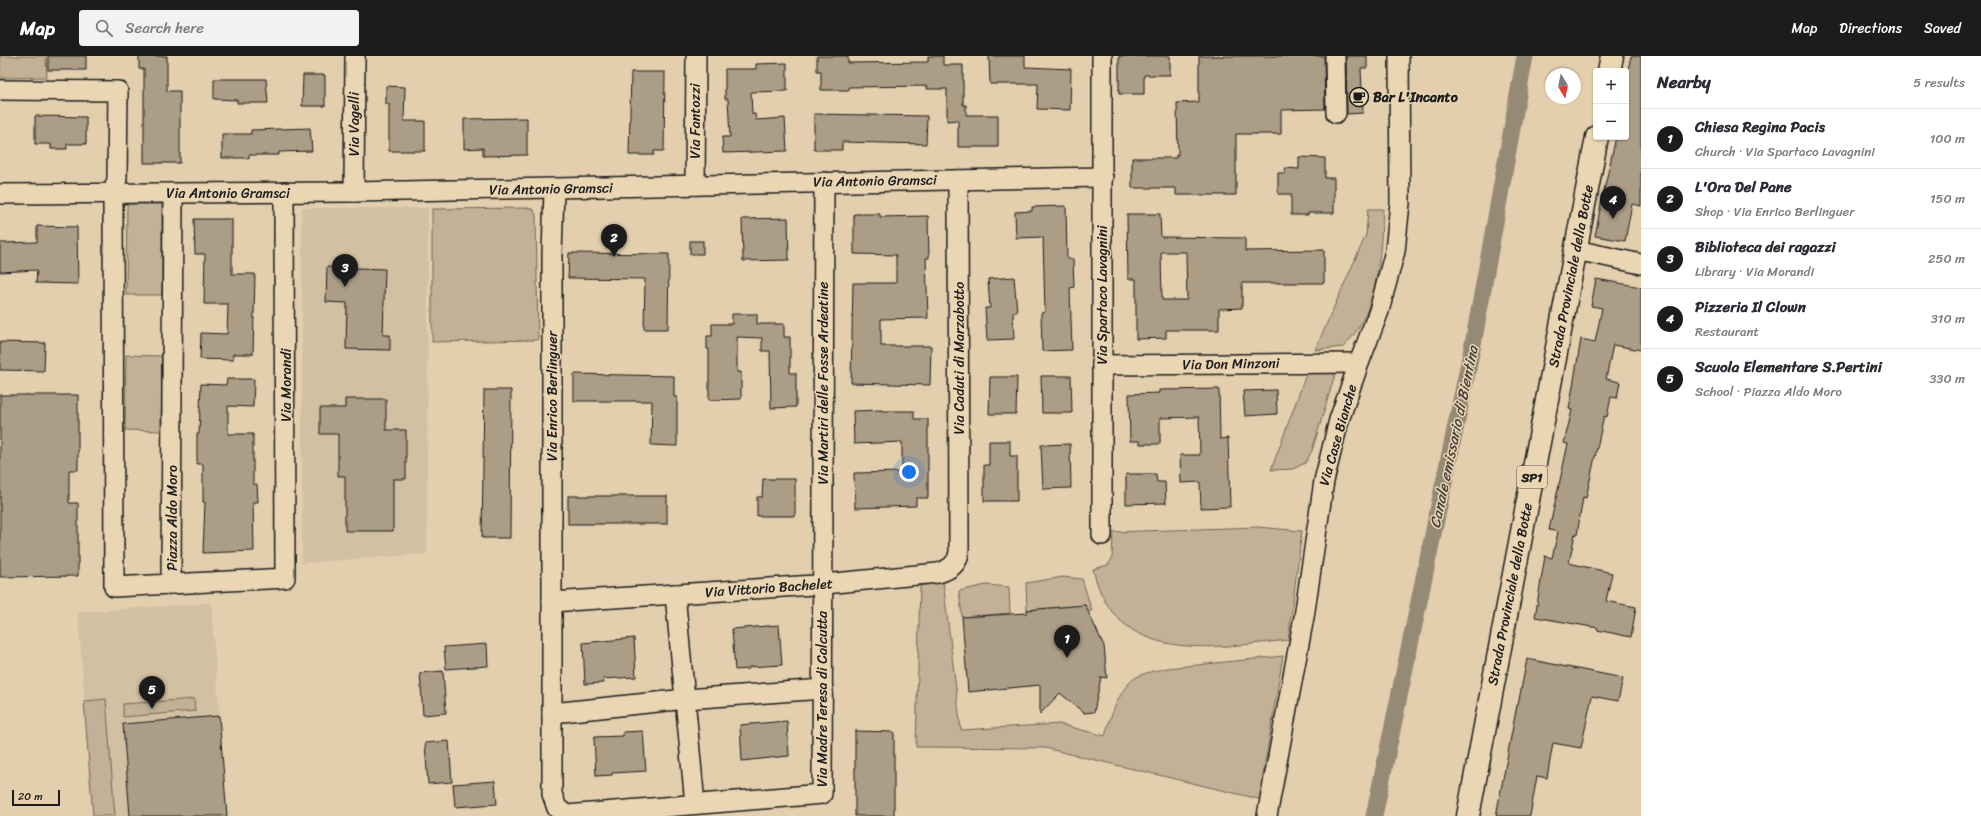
<!DOCTYPE html>
<meta charset="utf-8">
<style>
:root{--surface:#fff;--page:#f2f2f3;--text:#2b2b33;--muted:#7c7c81;--line:#e1e1e2;--accent:#1c1c1c}
body{margin:0;font-family:Sriracha,sans-serif;background:var(--page);color:var(--text)}
.controls{position:absolute;right:12px;top:12px;display:grid;overflow:hidden;border-radius:4px;box-shadow:0 1px 3px #0004}
.controls button{width:36px;height:36px;display:grid;place-items:center;padding:0;border:0;border-bottom:1px solid var(--line);background:var(--surface);color:var(--text);font:20px sans-serif}
.compass{position:absolute;left:1545px;top:12px;width:36px;height:36px;border-radius:50%;background:var(--surface);box-shadow:0 1px 3px #0004;rotate:170deg}
.scale{position:absolute;left:12px;bottom:10px;width:48px;box-sizing:border-box;padding-left:4px;border:2px solid #1c1c1c;border-top:0;font-size:11px;line-height:14px;white-space:nowrap;color:#1c1c1c;-webkit-text-stroke:3px #ebd6b4;paint-order:stroke}
.you{position:absolute;left:909px;top:416px;width:14px;height:14px;margin:-10px;border:3px solid #fff;border-radius:50%;background:#1a73e8;box-shadow:0 0 0 6px #1a73e833}
.badge{display:grid;place-items:center;width:26px;height:26px;border-radius:50%;background:var(--accent);color:#fff;font-size:13px;font-weight:700}
.pin{position:absolute;translate:-50% -33px;filter:drop-shadow(0 1px 2px #0008)}
.pin::after{content:'';position:absolute;top:21px;width:14px;height:12px;background:inherit;clip-path:polygon(0 0,100% 0,50% 100%)}
.list{margin:0;padding:0;list-style:none}
h2{display:flex;justify-content:space-between;align-items:center;height:52px;margin:0;padding:0 16px;font-size:17px}
h2 small{font-size:13px;font-weight:400;color:var(--muted)}
.list li{display:grid;grid-template-columns:26px 1fr auto;gap:12px;align-items:center;box-sizing:border-box;height:60px;padding:0 16px;border-top:1px solid var(--line)}
.list b{display:block;font-size:15px;white-space:nowrap}
.list p{margin:0;font-size:13px;white-space:nowrap;color:var(--muted)}
.list em{font-size:13px;font-style:normal;color:var(--muted)}
.icon{flex:none;width:22px;height:22px;fill:none;stroke:currentColor;stroke-width:2;stroke-linecap:round;stroke-linejoin:round}
.map{position:relative;flex:none;width:1641px;height:760px;overflow:hidden}
header{display:flex;align-items:center;gap:24px;box-sizing:border-box;height:56px;padding:0 20px;background:var(--accent);color:#fff}
header strong{font-size:19px}
nav{display:flex;gap:22px;margin-inline-start:auto;font-size:14px}
.search{width:280px;height:36px;background:var(--page);display:flex;align-items:center;gap:10px;box-sizing:border-box;padding:0 14px;border-radius:4px;color:var(--muted);font-size:15px}
main{display:flex}
aside{flex:1;background:var(--surface)}
.map>svg:first-child{display:block}
.built{fill:#d2c0a2}
.green{fill:#c2b196;stroke:#6f6659}
.lines{fill:none;stroke-linecap:round;stroke-linejoin:round}
.canal{stroke:#968a76;stroke-width:17}
.building{fill:#ac9d86;stroke:#1c1c1c;fill-rule:evenodd}
.street-casing{stroke:#1c1c1c;stroke-width:22}
.primary-casing{stroke:#1c1c1c;stroke-width:25}
.street{stroke:#ebd6b4;stroke-width:19}
.primary{stroke:#ebd6b4;stroke-width:22}
.labels{text-anchor:middle;dominant-baseline:central;stroke-width:3;stroke-linejoin:round;paint-order:stroke}
.shield{fill:#ebd6b4;stroke:#5a544a;stroke-width:1}
.shield-label{font-size:13px;font-weight:bold;fill:#1c1c1c}
.poi-label{font-size:14px;font-weight:bold;fill:#1c1c1c;stroke:#ebd6b4;text-anchor:start}
.street-label{font-size:14px;fill:#1c1c1c;stroke:#ebd6b4}
.water-label{font-size:15px;font-style:italic;fill:#47423c;stroke:#ebd6b4}
</style>
<header>
<strong>Map</strong>
<div class="search"><svg class="icon" aria-label="search" viewBox="0 0 24 24"><circle cx="10" cy="10" r="6"/><path d="M15 15l6 6"/></svg>Search here</div>
<nav><a>Map</a><a>Directions</a><a>Saved</a></nav>
</header>
<main>
<div class="map">
<svg width="1641" height="760" viewBox="0 0 1641 760">
<rect width="100%" height="100%" fill="#e3cfae"/>
<filter id="ink" filterUnits="userSpaceOnUse"><feTurbulence type="fractalNoise" baseFrequency=".025" numOctaves="2"/><feDisplacementMap in="SourceGraphic" scale="8" xChannelSelector="R" yChannelSelector="G"/><feConvolveMatrix kernelMatrix="1 2 1 2 8 2 1 2 1" color-interpolation-filters="sRGB"/></filter>
<g filter="url(#ink)">
<!-- built -->
<g class="built">
<polygon points="302,152 428,152 427,498 302,507"/>
<polygon points="211,547 227,760 93,760 78,556"/>
</g>
<!-- green -->
<g class="green">
<polygon points="0,0 46,0 47,21 0,22"/>
<polygon points="127,148 162,148 162,239 126,239"/>
<polygon points="528,152 534,154 536,160 538,284 432,286 432,153"/>
<path d="M 1368,153 L 1383,153 C 1380,199 1379,257 1343,291 L 1315,294 L 1366,179 Z"/>
<polygon points="126,299 162,300 161,375 125,374"/>
<polygon points="1336,315 1312,395 1305,407 1293,413 1271,414 1307,316"/>
<path d="M 1257,471 L 1302,475 L 1288,584 C 1212,592 1115,610 1093,513 L 1108,509 L 1112,503 L 1113,476 Z"/>
<polygon points="1063,521 1082,523 1092,555 1088,555 1085,549 1027,554 1026,527"/>
<path d="M 943,525 L 961,674 L 1059,668 L 1105,680 C 1110,662 1119,633 1135,622 C 1145,616 1158,614 1168,612 L 1283,600 L 1259,743 L 1045,692 L 916,691 L 920,529 Z"/>
<polygon points="986,529 1009,531 1010,557 962,561 959,535"/>
<polygon points="106,643 115,760 93,760 84,645"/>
<polygon points="194,643 195,655 123,661 123,648"/>
</g>
<g class="lines">
<!-- canal -->
<polyline class="canal" points="1374,760 1474,283 1525,0"/>
</g>
<!-- building -->
<g class="building">
<rect x="48" y="0" width="38" height="14"/>
<polygon points="139,0 167,0 167,35 180,35 180,107 144,107 144,13 139,13"/>
<polygon points="817,0 848,0 848,7 928,6 928,0 943,0 943,9 963,9 963,49 966,49 966,59 998,59 998,91 958,91 958,64 947,65 947,33 927,33 928,30 849,31 849,34 821,34 821,15 817,15"/>
<polygon points="989,0 1025,0 1025,11 1071,13 1070,54 1037,53 1038,28 990,28"/>
<polygon points="1119,0 1170,0 1170,19 1144,19 1144,38 1119,38"/>
<polygon points="1199,0 1324,0 1325,53 1281,54 1281,78 1236,78 1236,139 1176,139 1176,132 1132,132 1132,102 1176,102 1176,99 1178,99 1177,47 1199,46"/>
<polygon points="1346,0 1367,0 1367,12 1361,12 1363,57 1347,58"/>
<polygon points="1631,0 1641,0 1641,150 1632,148 1625,185 1595,180 1602,143 1616,81 1626,81 1626,23"/>
<polygon points="787,7 787,35 751,36 752,58 755,58 756,64 785,62 787,95 723,97 722,81 730,81 728,43 725,43 725,13 756,13 756,8"/>
<polygon points="631,16 665,16 664,95 654,95 654,99 629,99"/>
<polygon points="303,19 325,19 325,50 302,50"/>
<polygon points="214,23 266,23 268,47 237,47 237,44 214,43"/>
<polygon points="386,30 405,31 404,65 425,65 425,95 389,95 389,48 386,48"/>
<polygon points="814,58 927,60 926,88 842,86 842,94 814,94"/>
<polygon points="35,60 86,61 86,88 67,88 67,93 51,93 51,88 35,88"/>
<polygon points="527,62 527,99 483,100 483,92 464,93 464,63"/>
<polygon points="310,72 312,95 279,96 279,99 249,99 249,102 222,102 222,78 251,78 251,74"/>
<polygon points="1299,101 1325,102 1325,122 1334,122 1334,157 1308,157 1308,159 1291,159 1291,138 1278,138 1278,117 1285,117 1285,112 1299,113"/>
<polygon points="1066,150 1067,203 1073,203 1074,231 1070,232 1072,294 1042,295 1041,257 1045,256 1043,181 1016,182 1015,156 1032,155 1032,151"/>
<polygon points="854,158 880,158 880,161 928,160 929,202 926,202 928,262 881,263 881,290 931,290 930,329 851,327 853,227 896,227 896,199 854,198"/>
<path d="M 1127,158 L 1160,158 L 1161,181 L 1245,182 L 1245,195 L 1324,194 L 1324,227 L 1242,227 L 1242,252 L 1219,253 L 1219,274 L 1166,274 L 1166,282 L 1136,283 L 1136,223 L 1128,223 ZM 1161,196 L 1186,196 L 1187,244 L 1162,244 Z"/>
<polygon points="788,162 789,204 743,205 742,163"/>
<polygon points="194,163 232,163 232,218 255,218 253,298 233,298 233,304 200,303 201,277 227,278 228,248 204,248 205,198 195,198"/>
<polygon points="37,170 77,171 78,228 36,227 37,214 0,216 0,187 37,186"/>
<rect x="690" y="185" width="13" height="13"/>
<polygon points="569,197 669,198 668,273 644,273 645,223 568,222"/>
<polygon points="327,211 385,213 383,279 390,279 390,294 346,293 347,247 326,246"/>
<polygon points="1014,221 1017,256 1013,256 1014,283 987,284 985,252 990,252 988,223"/>
<polygon points="1596,223 1641,231 1641,294 1613,289 1606,323 1620,326 1617,342 1611,341 1607,361 1604,360 1586,442 1583,441 1577,479 1575,478 1569,507 1612,517 1606,545 1636,551 1631,581 1597,574 1598,572 1535,561 1545,500 1552,502 1558,476 1549,474 1568,388 1564,387 1572,354 1569,353 1581,283 1595,286 1602,252 1591,250"/>
<polygon points="732,258 757,258 757,268 784,268 784,281 790,281 790,317 796,317 796,351 771,352 770,295 762,295 762,282 737,281 737,316 741,316 741,343 709,344 709,293 707,293 707,280 712,280 712,268 732,268"/>
<polygon points="0,286 45,287 44,315 0,314"/>
<polygon points="574,318 674,320 674,341 677,341 677,390 651,389 652,345 574,345"/>
<polygon points="1041,320 1071,320 1072,357 1042,357"/>
<polygon points="990,321 1017,321 1016,358 989,358"/>
<polygon points="227,323 254,323 253,351 228,350 228,378 253,378 253,428 257,428 258,446 253,446 254,495 203,497 205,446 203,446 203,408 197,408 197,378 199,378 201,328 226,329"/>
<polygon points="1219,333 1220,383 1228,382 1230,451 1201,452 1200,426 1181,427 1180,399 1200,399 1199,361 1160,362 1160,388 1140,388 1140,385 1130,385 1129,338 1159,337 1159,334"/>
<polygon points="484,334 511,334 510,482 482,482"/>
<polygon points="1276,334 1277,358 1245,360 1243,335"/>
<polygon points="0,339 78,339 78,414 69,414 69,447 78,447 78,520 0,521"/>
<polygon points="345,343 386,343 386,374 406,374 406,423 393,423 393,475 345,475 345,420 338,420 338,378 320,378 320,352 345,352"/>
<polygon points="882,354 882,355 914,355 914,363 928,363 928,442 916,442 916,450 855,452 854,417 902,416 902,386 854,388 853,355"/>
<polygon points="989,385 1010,385 1010,400 1017,400 1017,445 984,445 984,409 989,409"/>
<polygon points="1070,388 1071,432 1043,433 1041,389"/>
<polygon points="1126,418 1156,418 1157,426 1165,426 1166,447 1126,448"/>
<polygon points="763,423 795,423 795,460 757,460 757,441 762,441"/>
<rect x="568" y="440" width="99" height="28"/>
<polygon points="1085,549 1104,590 1107,622 1101,621 1094,656 1084,657 1060,637 1040,658 1040,629 968,636 962,561 1027,557 1027,554"/>
<polygon points="779,569 782,609 749,611 749,613 735,614 732,573"/>
<polygon points="634,582 636,621 603,623 604,627 585,628 583,587"/>
<polygon points="487,588 488,610 446,613 444,591"/>
<polygon points="1527,603 1623,622 1618,645 1592,640 1581,692 1553,687 1547,722 1537,720 1530,760 1496,760 1517,649 1518,649"/>
<polygon points="443,615 446,657 423,659 420,617"/>
<polygon points="219,660 227,760 130,760 123,668"/>
<polygon points="787,665 789,700 742,705 740,669"/>
<polygon points="643,675 646,715 612,717 612,719 596,720 594,681 623,680 623,676"/>
<polygon points="855,675 894,676 894,760 855,760"/>
<polygon points="449,685 452,726 428,728 425,687"/>
<polygon points="495,725 497,748 455,751 453,728"/>
</g>
<g class="lines">
<!-- street casing -->
<g class="street-casing">
<g id="street">
<polyline points="1335,0 1336,57"/>
<polyline points="0,34 118,35 117,123 113,137 114,531 171,528 173,137"/>
<polyline points="695,129 696,0"/>
<polyline points="554,133 552,199 552,738 557,752 567,759 822,738 824,126"/>
<polyline points="354,136 355,0"/>
<polyline points="0,138 354,136 1103,121"/>
<polyline points="1576,194 1641,208"/>
<polyline points="1102,309 1359,307"/>
<polyline points="1102,479 1102,0"/>
<polyline points="171,528 285,522 284,136"/>
<polyline points="675,538 695,748"/>
<path d="M 552,546 L 814,529 L 938,517 C 949,514 958,508 959,496 L 958,124"/>
<polyline points="552,657 686,643 823,633"/>
<polyline points="1267,760 1304,561 1324,425 1339,364 1359,307 1379,255 1395,195 1400,147 1399,0"/>
</g>
</g>
<!-- primary casing -->
<g class="primary-casing">
<g id="primary">
<polyline points="1609,15 1612,0"/>
<polyline points="1468,760 1597,81"/>
</g>
</g>
<!-- street -->
<use href="#street" class="street"/>
<!-- primary -->
<use href="#primary" class="primary"/>
</g>
</g>
<!-- icons -->
<defs>
<g id="cafe-ring" transform="scale(1)"><circle r="9.5" fill="#ebd6b4" stroke="#1c1c1c" stroke-width="1.5"/><path d="M-5.5-4.5H6V0H3Q3 3.5 0 3.5H-2.5Q-5.5 3.5-5.5 0ZM3-3.2v2h1.7v-2ZM-6 4.5H4V6H-6Z" fill="#1c1c1c"/></g>
</defs>
<g fill-rule="evenodd">
<use href="#cafe-ring" x="1359" y="41"/>
</g>
<g class="labels">
<!-- shield labels -->
<rect class="shield" x="1517" y="410" width="30" height="22" rx="3"/>
<g class="shield-label">
<text x="1532" y="421">SP1</text>
</g>
<!-- poi labels -->
<g class="poi-label">
<text x="1373" y="41">Bar L'Incanto</text>
</g>
<!-- street labels -->
<g class="street-label">
<text transform="translate(695 65) rotate(-90)">Via Fantozzi</text>
<text transform="translate(354 68) rotate(-90)">Via Vagelli</text>
<text transform="translate(875 125) rotate(-1)">Via Antonio Gramsci</text>
<text transform="translate(551 133) rotate(-1)">Via Antonio Gramsci</text>
<text x="228" y="137">Via Antonio Gramsci</text>
<text transform="translate(1571 220) rotate(-79)">Strada Provinciale della Botte</text>
<text transform="translate(1102 239) rotate(-90)">Via Spartaco Lavagnini</text>
<text transform="translate(959 302) rotate(-90)">Via Caduti di Marzabotto</text>
<text transform="translate(1231 308) rotate(-1)">Via Don Minzoni</text>
<text transform="translate(823 327) rotate(-90)">Via Martiri delle Fosse Ardeatine</text>
<text transform="translate(286 329) rotate(-90)">Via Morandi</text>
<text transform="translate(552 340) rotate(-90)">Via Enrico Berlinguer</text>
<text transform="translate(1338 379) rotate(-74)">Via Case Bianche</text>
<text transform="translate(172 462) rotate(-90)">Piazza Aldo Moro</text>
<text transform="translate(769 532) rotate(-4)">Via Vittorio Bachelet</text>
<text transform="translate(1510 538) rotate(-79)">Strada Provinciale della Botte</text>
<text transform="translate(822 643) rotate(-90)">Via Madre Teresa di Calcutta</text>
</g>
<!-- water labels -->
<g class="water-label">
<text transform="translate(1454 381) rotate(-78)">Canale emissario di Bientina</text>
</g>
</g>
</svg>
<div class="controls">
<button>+</button>
<button>−</button>
</div>
<svg class="compass" viewBox="-18 -18 36 36"><path d="M0-13l5 13h-10z" fill="#e53935"/><path d="M0 13l5-13h-10z" fill="#7c7c81"/></svg>
<div class="scale">20 m</div>
<div class="you"></div>
<div class="pin badge" style="left:1067px;top:602px">1</div>
<div class="pin badge" style="left:614px;top:201px">2</div>
<div class="pin badge" style="left:345px;top:231px">3</div>
<div class="pin badge" style="left:1613px;top:163px">4</div>
<div class="pin badge" style="left:152px;top:653px">5</div>
</div>
<aside>
<h2>Nearby<small>5 results</small></h2>
<ul class="list">
<li><span class="badge">1</span><div><b>Chiesa Regina Pacis</b><p>Church · Via Spartaco Lavagnini</p></div><em>100 m</em></li>
<li><span class="badge">2</span><div><b>L'Ora Del Pane</b><p>Shop · Via Enrico Berlinguer</p></div><em>150 m</em></li>
<li><span class="badge">3</span><div><b>Biblioteca dei ragazzi</b><p>Library · Via Morandi</p></div><em>250 m</em></li>
<li><span class="badge">4</span><div><b>Pizzeria Il Clown</b><p>Restaurant</p></div><em>310 m</em></li>
<li><span class="badge">5</span><div><b>Scuola Elementare S.Pertini</b><p>School · Piazza Aldo Moro</p></div><em>330 m</em></li>
</ul>
</aside>
</main>
